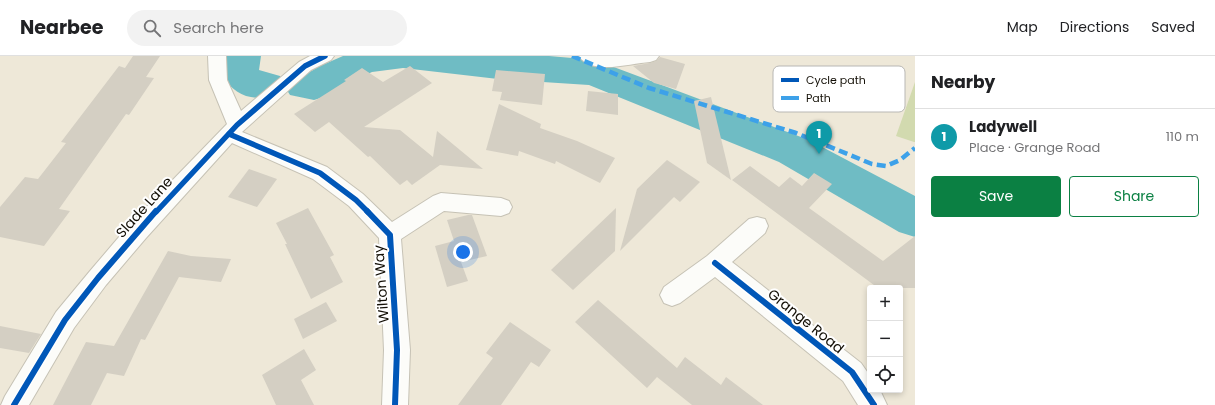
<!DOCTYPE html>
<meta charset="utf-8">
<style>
:root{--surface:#fff;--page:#f2f2f2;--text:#202124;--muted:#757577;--line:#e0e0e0;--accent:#0b8043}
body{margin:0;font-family:Poppins,sans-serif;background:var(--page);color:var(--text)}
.controls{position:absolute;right:12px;bottom:12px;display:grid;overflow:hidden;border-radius:4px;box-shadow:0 2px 6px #0003}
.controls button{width:36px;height:36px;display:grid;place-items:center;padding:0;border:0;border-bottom:1px solid var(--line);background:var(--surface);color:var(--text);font:20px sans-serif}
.you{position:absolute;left:463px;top:196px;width:14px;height:14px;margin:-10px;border:3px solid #fff;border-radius:50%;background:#1a73e8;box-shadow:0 0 0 6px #1a73e833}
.badge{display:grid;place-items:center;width:26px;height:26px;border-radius:50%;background:var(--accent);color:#fff;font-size:13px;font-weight:700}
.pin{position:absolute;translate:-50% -33px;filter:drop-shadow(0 1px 2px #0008)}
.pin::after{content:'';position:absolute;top:21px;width:14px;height:12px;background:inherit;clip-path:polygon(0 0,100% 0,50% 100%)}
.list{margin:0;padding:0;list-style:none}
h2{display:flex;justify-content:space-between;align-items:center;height:52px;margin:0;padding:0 16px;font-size:17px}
h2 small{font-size:13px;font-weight:400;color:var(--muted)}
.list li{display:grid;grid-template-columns:26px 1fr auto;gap:12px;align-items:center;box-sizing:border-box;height:56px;padding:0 16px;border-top:1px solid var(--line)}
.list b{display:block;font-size:15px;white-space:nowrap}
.list p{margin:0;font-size:13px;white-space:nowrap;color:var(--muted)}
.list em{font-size:13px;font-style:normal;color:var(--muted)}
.actions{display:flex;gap:8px;padding:12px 16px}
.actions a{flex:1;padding:9px 0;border:1px solid var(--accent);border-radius:4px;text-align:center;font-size:14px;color:var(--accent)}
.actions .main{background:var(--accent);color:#fff}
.icon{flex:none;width:22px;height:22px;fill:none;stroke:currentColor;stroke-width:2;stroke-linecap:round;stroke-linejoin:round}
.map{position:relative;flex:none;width:915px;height:349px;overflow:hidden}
header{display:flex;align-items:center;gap:24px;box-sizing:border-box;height:56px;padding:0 20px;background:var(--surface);border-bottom:1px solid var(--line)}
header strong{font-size:19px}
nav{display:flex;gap:22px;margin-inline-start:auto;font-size:14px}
.search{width:280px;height:36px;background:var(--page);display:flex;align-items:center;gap:10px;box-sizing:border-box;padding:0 14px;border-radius:22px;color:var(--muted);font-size:15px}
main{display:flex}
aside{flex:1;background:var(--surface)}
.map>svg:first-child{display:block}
.green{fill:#d2daaf}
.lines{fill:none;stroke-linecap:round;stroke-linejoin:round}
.river{fill:#6fbcc4;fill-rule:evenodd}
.building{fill:#d4cfc3}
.minor-casing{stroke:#c6c2b5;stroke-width:2}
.minor{fill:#fcfcf9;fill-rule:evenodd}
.quiet{stroke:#3da1e9;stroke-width:4.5;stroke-dasharray:9 4.5;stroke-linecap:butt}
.cycleway-far1-casing{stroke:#fff;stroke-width:8}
.cycleway-casing{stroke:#fff;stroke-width:9}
.cycleway-far1{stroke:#0057b8;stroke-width:5.5}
.cycleway{stroke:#0057b8;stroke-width:6}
.labels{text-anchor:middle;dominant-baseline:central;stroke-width:4;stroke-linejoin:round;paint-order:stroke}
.street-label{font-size:14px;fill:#130f06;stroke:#fff}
.key{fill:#fff;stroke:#b8b7b4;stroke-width:1}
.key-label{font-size:11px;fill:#130f06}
</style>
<header>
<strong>Nearbee</strong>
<div class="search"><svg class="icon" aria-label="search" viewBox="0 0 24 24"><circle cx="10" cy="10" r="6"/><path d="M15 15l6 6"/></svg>Search here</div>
<nav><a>Map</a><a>Directions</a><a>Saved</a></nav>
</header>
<main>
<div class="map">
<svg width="915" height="349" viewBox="0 0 915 349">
<rect width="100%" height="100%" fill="#eee8d8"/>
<!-- green -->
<polygon class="green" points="915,26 915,86 914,86 896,80"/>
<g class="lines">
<!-- river -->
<path class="river" d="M 225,0 L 261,0 L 259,14 L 280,20 L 285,28 L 290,21 L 303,17 L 308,17 L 320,10 L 343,0 L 549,0 L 595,4 L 809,84 L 915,140 L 915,181 L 899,176 L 779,106 L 589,29 L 498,23 L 403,12 L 372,16 L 346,28 L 327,40 L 314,44 L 290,39 L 285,31 L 280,38 C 254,46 236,42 221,18 Z"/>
</g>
<!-- building -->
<g class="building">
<polygon points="133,0 160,0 146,21 154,22 129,59 126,58 59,153 70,155 44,190 0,181 0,151 25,121 38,123 66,87 61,86 119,10 125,12"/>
<polygon points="660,1 685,8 676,33 654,27 633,10 650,7 656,5"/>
<polygon points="410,10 432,27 364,71 400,74 433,101 437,75 483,113 440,109 412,129 407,124 400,129 370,100 368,101 329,66 315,76 294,58 346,25 344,24 362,12 383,26"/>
<polygon points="496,14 545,18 542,49 500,44 502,36 492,35"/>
<polygon points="588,35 618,38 618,59 586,55"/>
<polygon points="711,41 731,124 707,107 694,45"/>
<polygon points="499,48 541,68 540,72 577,85 615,102 600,127 556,105 555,108 519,95 518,100 486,94"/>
<polygon points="667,104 700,126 680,146 674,141 620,195 637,133"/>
<polygon points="750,110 779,131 790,121 802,130 814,117 832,128 809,152 883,205 915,180 915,232 878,232 732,124"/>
<polygon points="249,113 277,123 257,151 228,141"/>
<polygon points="308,152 334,199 330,201 343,226 311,243 285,188 287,188 276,167"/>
<polygon points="616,152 615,195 573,234 551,214"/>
<polygon points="468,159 472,159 487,200 461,206 468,225 447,231 435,190 454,185 447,164"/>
<polygon points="168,195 191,200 231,203 221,226 179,221 145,284 141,283 124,320 107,317 91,349 53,349 86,286 114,290"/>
<polygon points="598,244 677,312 685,301 721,329 726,321 763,349 692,349 657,321 647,332 575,266"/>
<polygon points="326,246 337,265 303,283 294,263"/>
<polygon points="510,266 551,294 539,311 531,306 501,349 458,349 493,302 486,297"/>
<polygon points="0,270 41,278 29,297 0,292"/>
<polygon points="304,293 316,314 301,324 314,349 276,349 262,319"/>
</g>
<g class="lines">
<!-- minor casing -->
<g class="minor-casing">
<g id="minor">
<polygon points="208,0 226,0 227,24 241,55 299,6 310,0 334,0 331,4 311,14 242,76 327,111 363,138 392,166 433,140 441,137 501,142 509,145 512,151 509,157 501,160 444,155 401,183 410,294 408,349 382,349 384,294 379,182 349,150 313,123 232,87 146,182 106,229 74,272 29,349 1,349 5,340 56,256 90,215 130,168 227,68 209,24"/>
<path d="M 579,0 L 659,0 L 656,4 L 650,6 C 632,7 591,20 579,0 Z"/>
<polygon points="757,161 765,163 768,170 765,177 732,206 861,307 870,320 870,334 880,334 887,349 858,349 843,325 715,221 680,247 672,250 664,247 660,239 664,231 707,200 749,163"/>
</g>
</g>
<!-- minor -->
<use href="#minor" class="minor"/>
<!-- quiet -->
<polyline class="quiet" points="572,0 649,32 796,77 872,108 886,110 900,104 915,92"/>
<!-- cycleway-far1 casing -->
<g class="cycleway-far1-casing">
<g id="cycleway-far1">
<polyline points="229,78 320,117 356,144 368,156"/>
<polyline points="156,156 237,69 305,10 325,0"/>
</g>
</g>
<!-- cycleway casing -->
<g class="cycleway-casing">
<g id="cycleway">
<polyline points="367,155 390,179 397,294 395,349"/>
<polyline points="715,207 852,316 874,349"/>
<polyline points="14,349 65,264 98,222 156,155"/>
</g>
</g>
<!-- cycleway-far1 -->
<use href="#cycleway-far1" class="cycleway-far1"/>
<!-- cycleway -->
<use href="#cycleway" class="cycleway"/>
</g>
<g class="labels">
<!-- street labels -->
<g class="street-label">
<text transform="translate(144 151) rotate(-48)">Slade Lane</text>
<text transform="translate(381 228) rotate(-94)">Wilton Way</text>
<text transform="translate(806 265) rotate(39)">Grange Road</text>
</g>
</g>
<!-- legend -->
<rect x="773" y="10" width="132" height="46" rx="6" class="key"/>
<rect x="781" y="22" width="18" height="4" fill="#0057b8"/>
<rect x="781" y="40" width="18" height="4" fill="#3da1e9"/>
<g class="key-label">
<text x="806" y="28">Cycle path</text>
<text x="806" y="46">Path</text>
</g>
</svg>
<div class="controls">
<button>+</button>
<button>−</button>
<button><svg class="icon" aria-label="locate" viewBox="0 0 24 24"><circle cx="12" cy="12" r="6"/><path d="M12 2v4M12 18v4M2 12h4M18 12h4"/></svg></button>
</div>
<div class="you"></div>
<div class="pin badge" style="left:819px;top:98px;background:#0f9aa8">1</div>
</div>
<aside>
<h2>Nearby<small></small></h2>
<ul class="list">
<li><span class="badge" style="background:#0f9aa8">1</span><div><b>Ladywell</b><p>Place · Grange Road</p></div><em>110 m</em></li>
</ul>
<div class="actions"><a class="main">Save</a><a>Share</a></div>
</aside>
</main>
